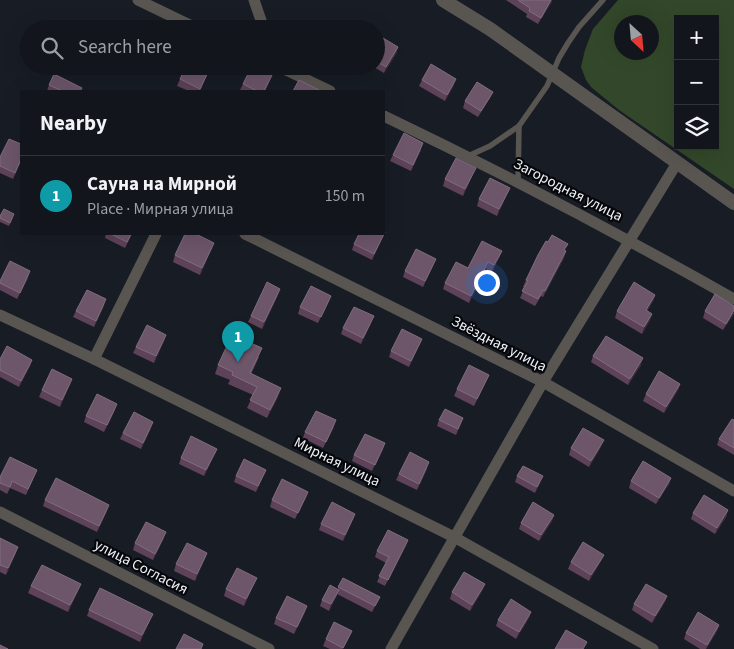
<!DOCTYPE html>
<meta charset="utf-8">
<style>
:root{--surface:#12161c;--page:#1f2329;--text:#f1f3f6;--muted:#9c9fa3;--line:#31353b;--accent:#b1adfa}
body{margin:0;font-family:"Source Sans 3",sans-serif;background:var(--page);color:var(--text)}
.controls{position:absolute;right:15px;top:15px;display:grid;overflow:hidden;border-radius:0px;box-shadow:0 5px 20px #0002}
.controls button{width:45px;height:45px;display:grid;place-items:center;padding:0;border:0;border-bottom:1px solid var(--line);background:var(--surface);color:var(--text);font:25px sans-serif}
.compass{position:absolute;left:614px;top:15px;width:45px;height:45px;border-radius:50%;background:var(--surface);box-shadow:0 5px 20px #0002;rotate:154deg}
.you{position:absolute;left:486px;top:282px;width:18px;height:18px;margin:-12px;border:4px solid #fff;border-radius:50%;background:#1a73e8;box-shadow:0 0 0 8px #1a73e833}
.badge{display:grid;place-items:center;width:32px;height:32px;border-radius:50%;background:var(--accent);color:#fff;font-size:16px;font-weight:700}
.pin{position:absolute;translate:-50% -41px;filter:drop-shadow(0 1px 2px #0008)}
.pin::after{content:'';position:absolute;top:26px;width:18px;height:15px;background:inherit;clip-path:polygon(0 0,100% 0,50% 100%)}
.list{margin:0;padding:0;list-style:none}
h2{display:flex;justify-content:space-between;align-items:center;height:65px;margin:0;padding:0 20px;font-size:21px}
h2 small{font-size:16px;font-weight:400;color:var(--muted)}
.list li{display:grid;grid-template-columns:32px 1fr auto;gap:15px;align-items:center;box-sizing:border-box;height:80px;padding:0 20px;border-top:1px solid var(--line)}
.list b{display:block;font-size:19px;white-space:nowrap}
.list p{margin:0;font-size:16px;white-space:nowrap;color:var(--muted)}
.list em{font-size:16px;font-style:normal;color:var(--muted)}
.icon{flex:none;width:28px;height:28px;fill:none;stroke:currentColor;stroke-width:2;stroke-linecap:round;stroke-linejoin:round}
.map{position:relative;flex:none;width:734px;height:649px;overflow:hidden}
.search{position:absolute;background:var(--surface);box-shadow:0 5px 20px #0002;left:20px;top:20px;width:365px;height:55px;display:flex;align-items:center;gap:12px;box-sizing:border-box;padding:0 18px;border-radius:28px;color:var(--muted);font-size:19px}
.panel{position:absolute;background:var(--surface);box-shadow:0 5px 20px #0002;left:20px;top:90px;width:365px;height:145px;border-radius:0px}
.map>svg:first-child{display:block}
.forest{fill:#33482a;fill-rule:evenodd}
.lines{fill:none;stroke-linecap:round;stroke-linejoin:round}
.service{stroke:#595652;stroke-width:5.5}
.minor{stroke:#595652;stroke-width:11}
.tertiary{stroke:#595652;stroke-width:14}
.wall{fill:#5e4259}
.shaded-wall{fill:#3b2b3d}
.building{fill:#6d556a;stroke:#816d80}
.labels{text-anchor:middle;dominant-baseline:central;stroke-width:4.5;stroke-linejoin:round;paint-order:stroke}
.street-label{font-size:15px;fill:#edf1f7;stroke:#06070b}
</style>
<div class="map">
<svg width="734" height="649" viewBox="0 0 734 649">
<rect width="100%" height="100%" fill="#181d25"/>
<!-- forest -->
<path class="forest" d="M 618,0 L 734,0 L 734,189 L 619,110 L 591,87 L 586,80 L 581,67 L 585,50 L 593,29 ZM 678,19 L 715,19 L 715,146 L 678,146 ZM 622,22 L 652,22 L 652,52 L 622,52 Z"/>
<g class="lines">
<!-- service -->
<g class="service">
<polyline points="468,156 490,146 519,126 547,86 559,58 568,43 579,27 603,0"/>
<polyline points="518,181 519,126"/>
</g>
<!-- minor -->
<g class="minor">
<polyline points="138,0 198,29"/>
<polyline points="254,0 264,29"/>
<polyline points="278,66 330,91"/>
<path d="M 384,116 C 503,173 619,234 734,299"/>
<polyline points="245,234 543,382 734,491"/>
<polyline points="0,315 94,359 454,537 653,649"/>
<polyline points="94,359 156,234"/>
<polyline points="0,512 269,649"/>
<polyline points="391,649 543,382 677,163"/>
</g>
<!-- tertiary -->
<polyline class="tertiary" points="443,0 490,29 734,203"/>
</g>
<!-- wall -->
<g class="wall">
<polygon points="506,0 552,0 538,24 526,17 527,14"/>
<polygon points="398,47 396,54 384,73 372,66 376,66 376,49"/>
<polygon points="210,68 200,91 189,91 177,86 180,79"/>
<polygon points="273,73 265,91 242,91 240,90 243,84"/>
<polygon points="422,80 454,85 445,101 419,86"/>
<polygon points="49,85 81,91 47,91"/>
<polygon points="493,92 490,98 478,117 463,108 465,101"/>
<polygon points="421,150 411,171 390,161 393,155"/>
<polygon points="0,157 21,161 13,179 0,173"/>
<polygon points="473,174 463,196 443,186 445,179"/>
<polygon points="510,188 497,216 477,206 479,199"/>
<polygon points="0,216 13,217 9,226 0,222"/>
<polygon points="385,232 372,260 352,250 354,244"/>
<polygon points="106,234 132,234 125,248 105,238"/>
<polygon points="214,243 200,275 173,262 175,255"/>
<polygon points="502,251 499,258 492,272 486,269 469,303 443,289 445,283 468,268"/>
<polygon points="565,251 564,258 543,297 541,296 535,306 520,298 525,287 523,287 526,280"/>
<polygon points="433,266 423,287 403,277 405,271"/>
<polygon points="28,278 17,299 0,290 0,281"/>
<polygon points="278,295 262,329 248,322 251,316"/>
<polygon points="655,295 653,301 647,311 650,320 642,334 615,318 617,311"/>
<polygon points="328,302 318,323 298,314 300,307"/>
<polygon points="104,306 94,327 73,317 76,311"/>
<polygon points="705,311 734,313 723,330 703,318"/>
<polygon points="371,323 361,344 341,334 343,328"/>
<polygon points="166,335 154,363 133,353 136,347"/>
<polygon points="422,339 409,367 389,357 391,351"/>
<polygon points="593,356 641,365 628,385 591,362"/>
<polygon points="259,357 251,374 278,397 267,418 247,408 253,395 228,384 230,380 215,374 218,365"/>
<polygon points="0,359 32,360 30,366 19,387 0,377"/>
<polygon points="489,375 474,406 454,396 457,389"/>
<polygon points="72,379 60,407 39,397 42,390"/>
<polygon points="680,384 678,390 664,413 643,401 646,394"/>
<polygon points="115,410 104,432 84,422 86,416"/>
<polygon points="463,418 456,435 437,426 439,420"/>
<polygon points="734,420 734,455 717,445 719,439"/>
<polygon points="334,427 323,448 303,438 305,432"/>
<polygon points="151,428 141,449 120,439 123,433"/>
<polygon points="385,443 372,471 352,461 354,455"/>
<polygon points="601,447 589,467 569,455 571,448"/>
<polygon points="217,449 204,476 179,464 181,458"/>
<polygon points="427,469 417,490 396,480 399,474"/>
<polygon points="37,470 26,495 10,488 7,494 0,490 0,477"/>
<polygon points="266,470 256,492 234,482 236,476"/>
<polygon points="517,476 540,483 535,493 515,482"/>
<polygon points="671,478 669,484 656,504 629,488 631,481"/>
<polygon points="308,492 295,519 270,507 272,500"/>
<polygon points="45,500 107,511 97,532 43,506"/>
<polygon points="728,510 726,517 715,534 691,519 693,513"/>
<polygon points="355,514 343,541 319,530 321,524"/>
<polygon points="554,515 552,521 539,541 519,529 521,523"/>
<polygon points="0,538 16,553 6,575 0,572"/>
<polygon points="164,538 153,560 133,550 135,543"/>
<polygon points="408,540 385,586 377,582 386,563 375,557 377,551"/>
<polygon points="207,553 195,581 174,571 176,564"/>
<polygon points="604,555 601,561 589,581 568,569 571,562"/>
<polygon points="343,578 380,597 372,612 337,594 329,611 320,606 322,600 338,589"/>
<polygon points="81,584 78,591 68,612 28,593 31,586"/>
<polygon points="254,584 244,606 224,596 226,589"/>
<polygon points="485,584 482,591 470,611 450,599 452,592"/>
<polygon points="667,596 665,602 652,623 632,610 634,604"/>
<polygon points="89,610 150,620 140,642 87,616"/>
<polygon points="305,612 294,634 274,624 276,618"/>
<polygon points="531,612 529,618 516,639 496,626 498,620"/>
<polygon points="719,625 717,631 706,649 700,649 684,639 686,633"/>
<polygon points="352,631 343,649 330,649 323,646 326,639"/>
</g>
<!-- shaded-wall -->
<g class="shaded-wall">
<polygon points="551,0 552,0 552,2 538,24 541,18"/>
<polygon points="398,47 396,54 384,73 386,67"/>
<polygon points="456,79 454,85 445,101 447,95"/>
<polygon points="423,143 421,150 411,171 413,165"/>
<polygon points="476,168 473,174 463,196 465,189"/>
<polygon points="510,188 507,194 497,216 499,209"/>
<polygon points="214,243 212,249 200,275 202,268"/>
<polygon points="502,251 499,258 492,272 494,265"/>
<polygon points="566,251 564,258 543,297 545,291"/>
<polygon points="488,262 486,269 469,303 471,296"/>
<polygon points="30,271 28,278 17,299 20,293"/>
<polygon points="280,289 278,295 262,329 264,322"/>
<polygon points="655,295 653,301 644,317 646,310"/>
<polygon points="106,299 104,306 94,327 96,321"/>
<polygon points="734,310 734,312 723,330 726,324"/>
<polygon points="652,314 650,320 642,334 644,327"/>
<polygon points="374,316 371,323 361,344 363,338"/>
<polygon points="166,335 164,342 154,363 156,356"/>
<polygon points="422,339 419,346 409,367 411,361"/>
<polygon points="643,358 641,365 628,385 630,379"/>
<polygon points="32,360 30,366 19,387 21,381"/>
<polygon points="72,379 70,385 60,407 62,400"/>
<polygon points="680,384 678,390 664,413 666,407"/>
<polygon points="281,388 278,397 267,418 270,410"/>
<polygon points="117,404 115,410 104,432 107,425"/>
<polygon points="336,420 334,427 323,448 326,442"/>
<polygon points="153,422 151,428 141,449 143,443"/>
<polygon points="604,440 601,447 589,467 591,461"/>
<polygon points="385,443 383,450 372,471 375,465"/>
<polygon points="217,449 214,455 204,476 206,470"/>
<polygon points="429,462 427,469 417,490 419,484"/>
<polygon points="543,476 540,483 535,493 537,487"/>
<polygon points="671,478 669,484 656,504 659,498"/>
<polygon points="308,492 306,498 295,519 298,513"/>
<polygon points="109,505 107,511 97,532 99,526"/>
<polygon points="728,510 726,517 715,534 717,528"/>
<polygon points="355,514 353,520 343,541 345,535"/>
<polygon points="554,515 552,521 539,541 541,535"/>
<polygon points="166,532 164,538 153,560 155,554"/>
<polygon points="408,540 406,546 385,586"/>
<polygon points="18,547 16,553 6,575 8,568"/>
<polygon points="207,553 205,559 195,581 197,574"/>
<polygon points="604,555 601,561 589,581 591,575"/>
<polygon points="257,578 254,584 244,606 246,599"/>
<polygon points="81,584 78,591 68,612 70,605"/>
<polygon points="485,584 482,591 470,611 472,605"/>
<polygon points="339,590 337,596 329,611 331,604"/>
<polygon points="667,596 665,602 652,623 655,616"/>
<polygon points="307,606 305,612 294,634 297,627"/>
<polygon points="531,612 529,618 516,639 519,632"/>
<polygon points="153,614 150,620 140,642 142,635"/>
<polygon points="719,625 717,631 705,649 707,645"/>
<polygon points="352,631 349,638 343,649 342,649"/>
</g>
<!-- building -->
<g class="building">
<polygon points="518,0 551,0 541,18 529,11 530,8"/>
<polygon points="383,38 398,47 386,67 376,61 376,49"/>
<polygon points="431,64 456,79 447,95 422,80"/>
<polygon points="186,66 207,66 210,68 200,89 180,79"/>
<polygon points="252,66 260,66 273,73 264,91 257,91 243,84"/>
<polygon points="54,74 82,88 80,91 62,91 49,85"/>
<polygon points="299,80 319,90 318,91 293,91"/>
<polygon points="477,82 493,92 481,111 465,101"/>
<polygon points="404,133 423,143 413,165 393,155"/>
<polygon points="9,139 21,144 21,159 15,173 0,166 0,157"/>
<polygon points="456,158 476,168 465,189 445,179"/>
<polygon points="490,178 510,188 499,209 479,199"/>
<polygon points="4,209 14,214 10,223 0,218 0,216"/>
<polygon points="384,232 385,232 374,254 354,244 359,234 384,234"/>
<polygon points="111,234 131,234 127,242"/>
<polygon points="185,234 196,234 214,243 202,268 175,255"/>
<polygon points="552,235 568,244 564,250 566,251 545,291 543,290 538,299 522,291 528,281 526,280 538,255 546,241 548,242"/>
<polygon points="482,241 502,251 494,265 488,262 471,296 445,283 456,262 468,268"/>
<polygon points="416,249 436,259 425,281 405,271"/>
<polygon points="10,261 30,271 20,293 0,283 0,281"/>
<polygon points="267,282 280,289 264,322 251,316"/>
<polygon points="634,282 655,295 646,310 652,314 644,327 617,311"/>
<polygon points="311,286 331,296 321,317 300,307"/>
<polygon points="87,290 106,299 96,321 76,311"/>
<polygon points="715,294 734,306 734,310 726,324 705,311"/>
<polygon points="354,307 374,316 363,338 343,328"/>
<polygon points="147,325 166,335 156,356 136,347"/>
<polygon points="402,329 422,339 411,361 391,351"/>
<polygon points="232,335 262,348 250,373 281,388 270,410 250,400 257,387 232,375 233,372 218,365"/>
<polygon points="606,336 643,358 630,379 593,356"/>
<polygon points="7,346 32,360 21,381 0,370 0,359"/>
<polygon points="469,365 489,375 477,399 457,389"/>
<polygon points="52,369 72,379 62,400 42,390"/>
<polygon points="659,371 680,384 666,407 646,394"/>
<polygon points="97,394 117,404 107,425 86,416"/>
<polygon points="445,409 463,418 458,429 439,420"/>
<polygon points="316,411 336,420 326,442 305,432"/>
<polygon points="134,412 153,422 143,443 123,433"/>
<polygon points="732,419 734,420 734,448 719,439"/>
<polygon points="583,428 604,440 591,461 571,448"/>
<polygon points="365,434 385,443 375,465 354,455"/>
<polygon points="191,436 217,449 206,470 181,458"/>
<polygon points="410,452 429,462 419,484 399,474"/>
<polygon points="10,457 37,470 28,489 12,481 10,487 0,483 0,477"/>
<polygon points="244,459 266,470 258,486 236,476"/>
<polygon points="643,461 671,478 659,498 631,481"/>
<polygon points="523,466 543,476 537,487 517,476"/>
<polygon points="56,478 109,505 99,526 45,500"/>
<polygon points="282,479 308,492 298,513 272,500"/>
<polygon points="704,495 728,510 717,528 693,513"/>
<polygon points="332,502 355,514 345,535 321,524"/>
<polygon points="533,502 554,515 541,535 521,523"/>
<polygon points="146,522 166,532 155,554 135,543"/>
<polygon points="388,530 408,540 388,580 379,576 389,557 377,551"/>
<polygon points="0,538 18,547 8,568 0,565"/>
<polygon points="583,542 604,555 591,575 571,562"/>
<polygon points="187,543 207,553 197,574 176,564"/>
<polygon points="42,565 81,584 70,605 31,586"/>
<polygon points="237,568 257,578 246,599 226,589"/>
<polygon points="464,572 485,584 472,605 452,592"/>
<polygon points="343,578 380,597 375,606 338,587"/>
<polygon points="646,584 667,596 655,616 634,604"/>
<polygon points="330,585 339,590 331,604 322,600"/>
<polygon points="100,588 153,614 142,635 89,610"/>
<polygon points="287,596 307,606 297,627 276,618"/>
<polygon points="511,599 531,612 519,632 498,620"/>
<polygon points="698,612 719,625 707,645 686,633"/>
<polygon points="334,622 352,631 343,648 326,639"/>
<polygon points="566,630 587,642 583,649 555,649"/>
<polygon points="184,634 203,644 201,649 176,649"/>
<polygon points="0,645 8,649 0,649"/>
</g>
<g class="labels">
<!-- street labels -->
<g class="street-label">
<text transform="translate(568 190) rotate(27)">Загородная улица</text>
<text transform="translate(499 344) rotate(27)">Звёздная улица</text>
<text transform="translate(337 462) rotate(26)">Мирная улица</text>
<text transform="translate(141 567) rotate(27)">улица Согласия</text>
</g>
</g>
</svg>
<div class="controls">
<button>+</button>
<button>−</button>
<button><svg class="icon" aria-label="layers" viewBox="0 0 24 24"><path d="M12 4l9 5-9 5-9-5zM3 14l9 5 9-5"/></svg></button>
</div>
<svg class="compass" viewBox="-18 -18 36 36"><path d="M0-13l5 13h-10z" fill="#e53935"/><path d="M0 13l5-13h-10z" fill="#9c9fa3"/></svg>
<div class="you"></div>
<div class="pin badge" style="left:238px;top:362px;background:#0f9aa8">1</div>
<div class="search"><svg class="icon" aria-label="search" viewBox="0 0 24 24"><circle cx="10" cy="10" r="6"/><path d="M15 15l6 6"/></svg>Search here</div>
<section class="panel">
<h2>Nearby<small></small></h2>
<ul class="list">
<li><span class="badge" style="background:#0f9aa8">1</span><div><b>Сауна на Мирной</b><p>Place · Мирная улица</p></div><em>150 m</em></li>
</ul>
</section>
</div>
